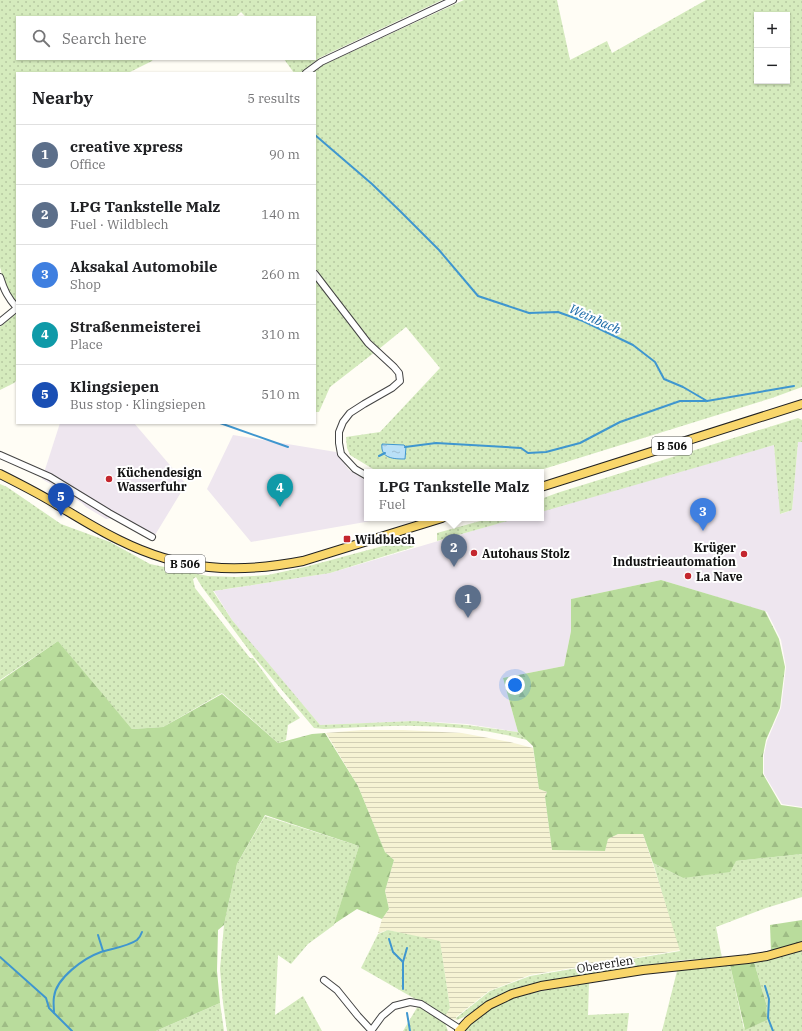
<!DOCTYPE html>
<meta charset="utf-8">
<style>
:root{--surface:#fff;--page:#f2f2f2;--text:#202124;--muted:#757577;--line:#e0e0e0;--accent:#c4262e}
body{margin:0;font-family:"IBM Plex Serif",serif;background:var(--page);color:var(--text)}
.controls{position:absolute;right:12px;top:12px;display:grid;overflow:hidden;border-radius:0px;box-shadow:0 1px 3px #0004}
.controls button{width:36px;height:36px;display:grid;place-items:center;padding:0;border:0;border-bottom:1px solid var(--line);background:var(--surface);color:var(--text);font:20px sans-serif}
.you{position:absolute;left:515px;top:685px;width:14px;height:14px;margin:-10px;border:3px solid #fff;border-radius:50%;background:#1a73e8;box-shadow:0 0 0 6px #1a73e833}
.badge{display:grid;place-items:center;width:26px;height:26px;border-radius:50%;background:var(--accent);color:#fff;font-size:13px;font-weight:700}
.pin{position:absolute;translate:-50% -33px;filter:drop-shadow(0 1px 2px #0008)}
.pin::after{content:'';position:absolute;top:21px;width:14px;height:12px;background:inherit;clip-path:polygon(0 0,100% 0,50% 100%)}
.popup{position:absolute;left:364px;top:469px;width:180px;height:52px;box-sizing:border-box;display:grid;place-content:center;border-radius:0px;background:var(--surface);filter:drop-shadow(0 1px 3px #0005);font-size:13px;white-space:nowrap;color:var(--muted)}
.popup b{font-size:15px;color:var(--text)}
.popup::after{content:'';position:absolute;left:50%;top:100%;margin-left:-8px;border:8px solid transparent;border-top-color:var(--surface)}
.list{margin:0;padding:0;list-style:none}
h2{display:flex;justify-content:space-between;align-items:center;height:52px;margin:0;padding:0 16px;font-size:17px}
h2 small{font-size:13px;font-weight:400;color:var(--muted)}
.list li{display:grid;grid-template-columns:26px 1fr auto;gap:12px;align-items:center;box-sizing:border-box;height:60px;padding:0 16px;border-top:1px solid var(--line)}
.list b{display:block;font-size:15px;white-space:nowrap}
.list p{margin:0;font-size:13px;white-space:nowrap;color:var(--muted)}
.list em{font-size:13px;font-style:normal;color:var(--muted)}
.icon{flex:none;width:22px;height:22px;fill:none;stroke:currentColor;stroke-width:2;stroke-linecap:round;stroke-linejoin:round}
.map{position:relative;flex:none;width:802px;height:1031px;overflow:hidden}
.search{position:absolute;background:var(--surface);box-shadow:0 1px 3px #0004;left:16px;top:16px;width:300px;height:44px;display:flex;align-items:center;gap:10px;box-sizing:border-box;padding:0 14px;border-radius:0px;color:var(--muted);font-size:15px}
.panel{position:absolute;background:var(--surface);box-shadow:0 1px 3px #0004;left:16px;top:72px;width:300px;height:352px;border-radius:0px}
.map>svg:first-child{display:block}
.industrial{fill:#eee6ef}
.farmland{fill:url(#farmland-rules)}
.grass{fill:url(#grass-dots);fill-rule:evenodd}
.forest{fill:url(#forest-firs)}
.water{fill:url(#water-ripples);stroke:#3f96cf}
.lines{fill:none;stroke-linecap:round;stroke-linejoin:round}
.stream{stroke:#3f96cf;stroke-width:2}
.minor-casing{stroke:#444;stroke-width:8}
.major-casing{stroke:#222;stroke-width:10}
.minor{stroke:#fff;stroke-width:6}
.major{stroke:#f9d66b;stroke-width:8}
.poi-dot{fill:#c4262e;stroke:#fff;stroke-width:1.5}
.labels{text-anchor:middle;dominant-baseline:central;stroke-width:4;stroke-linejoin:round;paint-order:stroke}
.shield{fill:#fff;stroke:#585858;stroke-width:1}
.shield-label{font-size:11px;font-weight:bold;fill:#111}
.poi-label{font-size:12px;font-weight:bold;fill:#111;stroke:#fff;text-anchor:start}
.street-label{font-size:12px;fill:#111;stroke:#fff}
.water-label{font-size:13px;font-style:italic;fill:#1768a6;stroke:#fff}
</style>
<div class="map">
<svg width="802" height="1031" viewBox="0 0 802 1031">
<defs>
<pattern id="farmland-rules" width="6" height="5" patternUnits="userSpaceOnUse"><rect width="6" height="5" fill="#f6f3d4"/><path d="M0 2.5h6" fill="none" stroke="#d2cfb5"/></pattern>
<pattern id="grass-dots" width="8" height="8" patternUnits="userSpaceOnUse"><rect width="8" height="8" fill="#d5ebbd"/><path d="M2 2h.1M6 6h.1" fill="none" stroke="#b6c8a1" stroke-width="1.8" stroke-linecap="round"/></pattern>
<pattern id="forest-firs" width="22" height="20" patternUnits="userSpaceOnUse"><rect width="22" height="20" fill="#b9dc9c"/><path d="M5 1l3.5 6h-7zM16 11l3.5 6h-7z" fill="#9ebc85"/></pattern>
<pattern id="water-ripples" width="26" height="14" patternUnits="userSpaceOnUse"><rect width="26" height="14" fill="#b9e0f7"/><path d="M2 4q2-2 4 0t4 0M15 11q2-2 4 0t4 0" fill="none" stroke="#9ebfd3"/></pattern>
</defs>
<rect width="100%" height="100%" fill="#fffdf5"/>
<!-- industrial -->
<g class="industrial">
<polygon points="60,423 134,423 186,484 152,540 113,518 106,519 86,507 82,503 42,479"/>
<polygon points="233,435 336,452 349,470 367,481 367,518 388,518 251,542 207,489"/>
<polygon points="798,442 802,442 802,807 782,804 764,774 764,755 767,741 781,708 786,667 781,640 767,612 661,580 571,599 571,631 564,666 503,678 518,732 467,724 415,721 320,725 252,645 232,620 214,591 330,573 516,518 541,518 541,511 774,445 781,514 792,510"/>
</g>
<!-- farmland -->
<polygon class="farmland" points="362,730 403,730 462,733 510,742 533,748 539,789 547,792 545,797 552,850 605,851 608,839 618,834 643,834 681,950 530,975 489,991 456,1017 457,1020 451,1019 445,1016 450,1008 440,942 388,930 378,933 382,919 389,909 385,891 394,860 385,852 358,786 326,733"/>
<!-- grass -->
<g class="grass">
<polygon points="0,0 442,0 319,58 301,73 294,73 284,59 315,59 315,17 246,17 241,12 236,17 17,17 17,59 153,59 152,61 130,72 130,73 17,73 17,300 14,301 5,286 0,267"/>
<path d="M 464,0 L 557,0 L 570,60 L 607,41 L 612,53 L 706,0 L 802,0 L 802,387 L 772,398 L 534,472 L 378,472 L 350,455 L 347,448 L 346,437 L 380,432 L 440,368 L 406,327 L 379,349 L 367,336 L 341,304 L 315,270 L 315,73 L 313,73 L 321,66 ZM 757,15 L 787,15 L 787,81 L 757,81 Z"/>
<polygon points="315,278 354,330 375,352 330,387 319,412 315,412"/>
<polygon points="17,313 17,380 14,383 0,390 0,327"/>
<polygon points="798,418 802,420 802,442 798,442 792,510 780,514 774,445 541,512 541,499 557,493"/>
<path d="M 0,484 L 7,487 L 61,524 L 110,542 L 150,564 L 208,576 L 236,577 L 268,575 L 305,567 L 383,546 L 409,541 L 414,547 L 330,573 L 213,591 L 232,620 L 320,725 L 414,721 L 467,725 L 518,732 L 527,740 C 490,730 453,726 415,726 C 385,725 354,728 324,729 L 314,728 L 254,657 L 202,587 L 196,577 L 193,579 L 195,588 L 250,658 L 248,658 L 253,658 L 281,696 L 300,718 L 288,725 L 286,740 L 278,743 L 222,693 L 163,727 L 132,729 L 94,685 L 58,641 L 0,680 Z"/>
<polygon points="491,518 518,518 437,541 437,533"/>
<polygon points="265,816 359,846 334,925 308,944 291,964 278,955 275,1015 303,996 322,1031 227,1031 223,1003 220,969 224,925 237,864"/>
<polygon points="802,854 802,897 766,908 716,927 722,958 683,960 540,982 489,1002 464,1017 457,1020 456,1018 490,991 530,976 680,951 653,863 683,878 736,861"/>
<polygon points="388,930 440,941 450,1008 445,1016 361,968 378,934"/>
<polygon points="802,950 802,1031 662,1031 677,971 730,965 744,1029 766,1003 754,962"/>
<polygon points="589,982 588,1015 629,1013 627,1031 462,1031 488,1008 512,997 542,991"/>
<polygon points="220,1003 224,1031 156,1031"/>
<polygon points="418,1006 445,1023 448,1031 403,1031"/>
</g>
<!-- forest -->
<g class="forest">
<polygon points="661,580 765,611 779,639 785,667 780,708 766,740 763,755 763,774 781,805 802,808 802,854 736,861 730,872 683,878 653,863 643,834 618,834 608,839 605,851 552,850 545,797 547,792 539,789 533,746 518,732 503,678 564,666 571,631 571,599"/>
<polygon points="58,641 132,729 163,727 222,694 278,743 312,734 325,733 358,786 385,852 394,860 385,891 389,909 382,919 357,909 334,924 359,846 265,815 237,864 224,925 218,930 217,971 220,1003 156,1031 0,1031 0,681"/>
<polygon points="802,920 802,942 771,951 770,925"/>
<polygon points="754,962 766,1003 767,1020 745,1030 730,965"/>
</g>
<!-- water -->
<path class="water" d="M 382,444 L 404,445 L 406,447 L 405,459 C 395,459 380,459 382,444 Z"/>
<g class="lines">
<!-- stream -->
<g class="stream">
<polyline points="315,135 372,184 400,211 439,250 478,296 529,313 558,312 583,321 633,345 655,362 664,379 683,387 707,401 794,386"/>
<polyline points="220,423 288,447"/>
<polyline points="405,447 436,443 521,448 528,453 546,452 580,443 620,422 680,401 707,401"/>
<polyline points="379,456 385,453"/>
<polyline points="98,935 103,951"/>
<polyline points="389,939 393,952 402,961"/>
<polyline points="0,957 46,998 49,1008 72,1031"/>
<polyline points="765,986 769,999 768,1018 773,1031"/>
<polyline points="403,989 403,962 407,948"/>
<path d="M 54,1013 C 54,1008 53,1002 54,997 C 56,978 84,958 101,952 C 111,949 129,946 137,940 C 139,938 141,935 142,932"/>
<polyline points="407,1013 410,1031"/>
</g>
<!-- minor casing -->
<g class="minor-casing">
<g id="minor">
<polyline points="306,73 321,62 453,0"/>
<polyline points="315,274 368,343 394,367 399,373 400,381 392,388 364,404 350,413 343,422 339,432 339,443 341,454 355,469 367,476"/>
<path d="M 0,277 C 4,290 8,298 17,308 L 0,322"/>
<polyline points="0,455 50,477 109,513 152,537"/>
<polyline points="324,980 337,990 358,1016 371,1030"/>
<polyline points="371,1031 382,1016 394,1006 410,1002 421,1004 460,1029"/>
</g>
</g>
<!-- major casing -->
<g class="major-casing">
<g id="major">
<path d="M 0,474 C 20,484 40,494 59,506 C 79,518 98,530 119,540 C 181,571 236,574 303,561 L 442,518"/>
<polyline points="541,487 802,404"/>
<polyline points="459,1031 468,1021 489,1005 512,994 541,986 643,970 748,959 767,956 802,946"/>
</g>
</g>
<!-- minor -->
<use href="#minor" class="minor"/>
<!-- major -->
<use href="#major" class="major"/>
</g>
<!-- markers -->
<g class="poi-dot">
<circle cx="109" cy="479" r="4"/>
<rect x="343" y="535" width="8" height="8" rx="2"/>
<circle cx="474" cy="553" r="4"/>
<circle cx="744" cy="554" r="4"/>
<circle cx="688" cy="576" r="4"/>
</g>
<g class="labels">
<!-- shield labels -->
<g class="shield">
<rect x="652" y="437" width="40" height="18" rx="3"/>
<rect x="165" y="555" width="40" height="18" rx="3"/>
</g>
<g class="shield-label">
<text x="672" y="446">B 506</text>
<text x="185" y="564">B 506</text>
</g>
<!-- poi labels -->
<g class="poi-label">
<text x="117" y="472">Küchendesign<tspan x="117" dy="14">Wasserfuhr</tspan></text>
<text x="355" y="539">Wildblech</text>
<text x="736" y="547" text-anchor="end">Krüger<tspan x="736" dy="14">Industrieautomation</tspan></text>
<text x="482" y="553">Autohaus Stolz</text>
<text x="696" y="576">La Nave</text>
</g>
<!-- street labels -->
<g class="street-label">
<text transform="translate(605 964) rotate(-9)">Obererlen</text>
</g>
<!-- water labels -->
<g class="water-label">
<text transform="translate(595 319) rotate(24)">Weinbach</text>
</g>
</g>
</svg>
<div class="controls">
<button>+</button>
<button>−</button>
</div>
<div class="you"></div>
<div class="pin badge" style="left:468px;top:618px;background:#5c6f8a">1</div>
<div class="pin badge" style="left:454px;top:567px;background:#5c6f8a">2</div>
<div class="popup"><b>LPG Tankstelle Malz</b>Fuel</div>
<div class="pin badge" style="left:703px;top:531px;background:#3f7fe0">3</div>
<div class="pin badge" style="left:280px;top:507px;background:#0f9aa8">4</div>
<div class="pin badge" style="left:61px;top:516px;background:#1a4fb4">5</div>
<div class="search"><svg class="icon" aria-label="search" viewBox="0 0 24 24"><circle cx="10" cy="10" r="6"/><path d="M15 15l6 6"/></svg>Search here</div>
<section class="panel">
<h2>Nearby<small>5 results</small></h2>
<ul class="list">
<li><span class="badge" style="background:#5c6f8a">1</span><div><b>creative xpress</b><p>Office</p></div><em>90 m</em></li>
<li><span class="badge" style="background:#5c6f8a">2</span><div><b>LPG Tankstelle Malz</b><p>Fuel · Wildblech</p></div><em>140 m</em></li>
<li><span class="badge" style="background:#3f7fe0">3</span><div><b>Aksakal Automobile</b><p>Shop</p></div><em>260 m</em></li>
<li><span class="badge" style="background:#0f9aa8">4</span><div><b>Straßenmeisterei</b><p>Place</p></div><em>310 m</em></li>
<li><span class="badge" style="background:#1a4fb4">5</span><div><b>Klingsiepen</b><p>Bus stop · Klingsiepen</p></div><em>510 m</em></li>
</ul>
</section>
</div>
